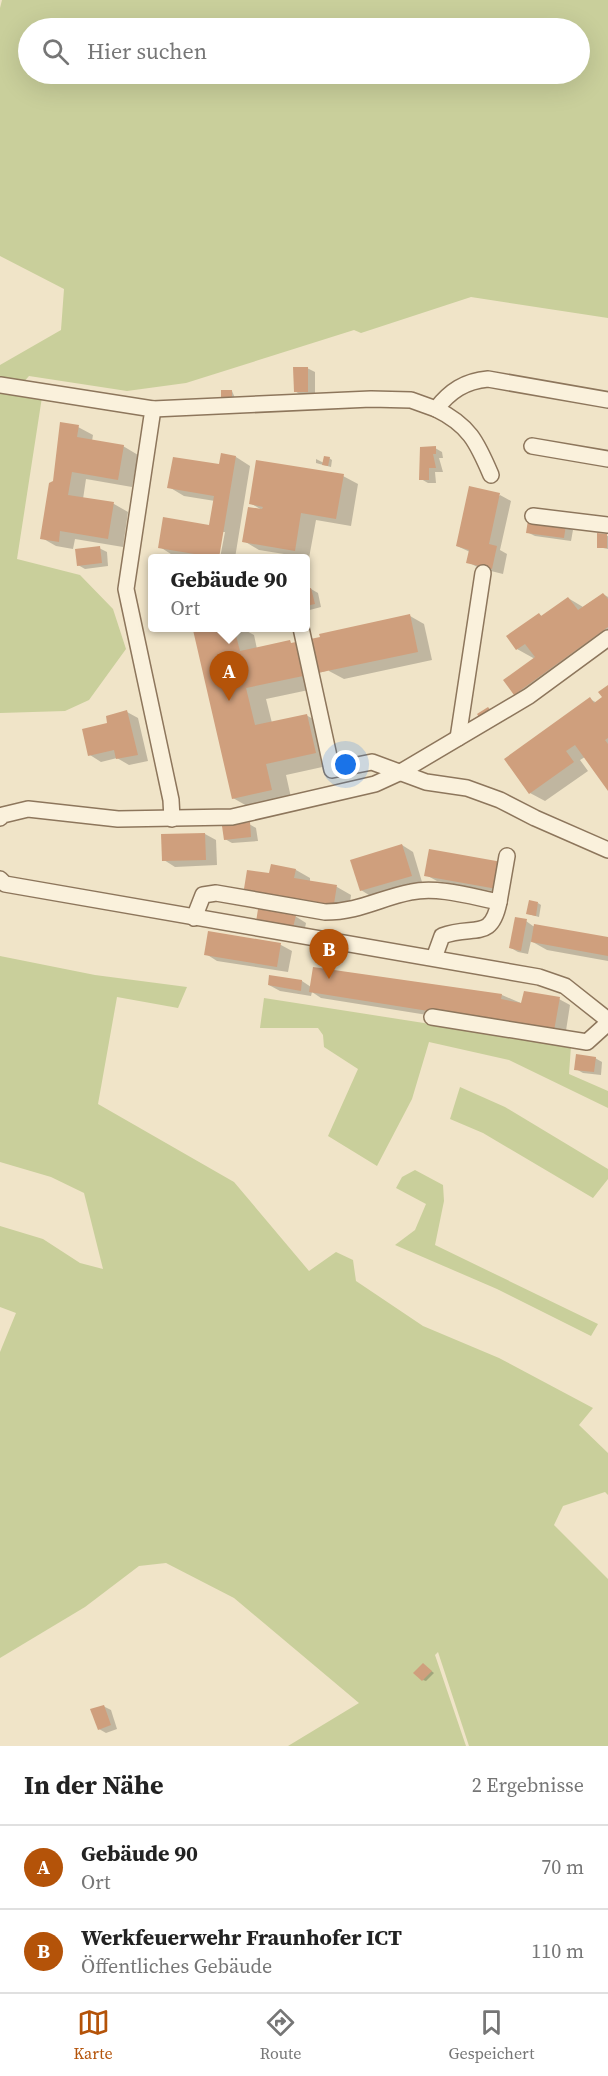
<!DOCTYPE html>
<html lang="de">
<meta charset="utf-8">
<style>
:root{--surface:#fff;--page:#f2f2f2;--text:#222;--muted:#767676;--line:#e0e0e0;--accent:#b45309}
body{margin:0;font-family:"Source Serif 4",serif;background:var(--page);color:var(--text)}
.you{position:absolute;left:346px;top:765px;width:21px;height:21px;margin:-15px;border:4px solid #fff;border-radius:50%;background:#1a73e8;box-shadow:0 0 0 9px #1a73e833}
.badge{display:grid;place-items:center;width:39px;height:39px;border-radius:50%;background:var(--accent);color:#fff;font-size:20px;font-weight:700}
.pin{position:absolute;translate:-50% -50px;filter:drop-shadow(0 2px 3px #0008)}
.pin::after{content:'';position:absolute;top:32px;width:21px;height:18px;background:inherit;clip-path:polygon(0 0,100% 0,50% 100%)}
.popup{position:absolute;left:148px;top:554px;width:162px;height:78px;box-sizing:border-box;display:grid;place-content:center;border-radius:6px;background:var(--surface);filter:drop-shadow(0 2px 4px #0005);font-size:20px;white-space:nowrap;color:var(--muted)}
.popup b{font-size:22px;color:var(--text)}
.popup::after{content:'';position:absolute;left:50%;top:100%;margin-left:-12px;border:12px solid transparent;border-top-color:var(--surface)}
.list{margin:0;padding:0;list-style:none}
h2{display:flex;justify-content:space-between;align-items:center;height:78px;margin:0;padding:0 24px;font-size:26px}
h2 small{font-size:20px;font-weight:400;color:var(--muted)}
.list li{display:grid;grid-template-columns:39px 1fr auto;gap:18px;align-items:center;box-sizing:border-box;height:84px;padding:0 24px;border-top:2px solid var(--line)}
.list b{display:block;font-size:22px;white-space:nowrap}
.list p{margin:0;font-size:20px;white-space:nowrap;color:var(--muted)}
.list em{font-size:20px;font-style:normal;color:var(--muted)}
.icon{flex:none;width:33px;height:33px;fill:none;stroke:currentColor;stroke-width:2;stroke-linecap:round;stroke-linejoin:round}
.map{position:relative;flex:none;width:608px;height:1746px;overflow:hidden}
.search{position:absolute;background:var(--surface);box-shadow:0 6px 24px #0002;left:18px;right:18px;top:18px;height:66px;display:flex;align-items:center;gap:15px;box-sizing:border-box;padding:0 21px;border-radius:33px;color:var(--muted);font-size:22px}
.sheet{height:246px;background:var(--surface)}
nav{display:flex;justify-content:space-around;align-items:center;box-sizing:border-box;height:84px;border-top:2px solid var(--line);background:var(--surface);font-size:16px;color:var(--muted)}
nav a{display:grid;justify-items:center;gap:3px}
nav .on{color:var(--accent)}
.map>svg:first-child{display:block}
.green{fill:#c9cf9b;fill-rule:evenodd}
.shadow{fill:#0003}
.building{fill:#cf9f7d}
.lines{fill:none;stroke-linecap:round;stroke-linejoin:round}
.minor-casing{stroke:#8d765c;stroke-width:18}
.minor{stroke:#faf1dc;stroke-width:15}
</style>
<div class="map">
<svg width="608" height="1746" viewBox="0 0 608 1746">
<rect width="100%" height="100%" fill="#f0e4c8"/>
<!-- green -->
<g class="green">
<path d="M 2,0 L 608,0 L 608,318 L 471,297 L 361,333 L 354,330 L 186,383 L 127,391 L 29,376 L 22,384 L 0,380 L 0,365 L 61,330 L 64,289 L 0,256 L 0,8 ZM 28,28 L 580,28 L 580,74 L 28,74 Z"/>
<polygon points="0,390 42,397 17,559 80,575 113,609 126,649 89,700 65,711 0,713"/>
<polygon points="0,956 95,975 187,987 178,1008 117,997 98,1104 234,1182 309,1271 336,1252 353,1260 356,1281 423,1326 499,1358 593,1408 579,1425 608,1453 608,1495 605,1492 563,1506 554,1525 608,1579 608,1746 469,1746 438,1652 435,1655 466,1746 288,1746 359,1703 234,1598 166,1563 139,1566 85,1607 0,1658 0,1352 16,1313 0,1307 0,1226 43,1239 80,1263 103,1269 84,1193 51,1177 0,1162"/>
<polygon points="264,998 571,1046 569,1074 608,1091 608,1108 509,1060 429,1042 412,1099 377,1166 328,1136 358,1069 324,1047 323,1035 318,1028 260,1028"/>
<polygon points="460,1087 505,1107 608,1169 608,1179 593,1198 483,1133 450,1119"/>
<polygon points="415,1170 443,1185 444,1201 435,1245 598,1324 591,1336 497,1289 395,1245 415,1230 426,1204 396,1188 402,1177"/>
</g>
<!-- shadow -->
<g class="shadow">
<polygon points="307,368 315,372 315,395 302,396 295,391"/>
<polygon points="232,391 235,398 223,396"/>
<polygon points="78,427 93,435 92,441 123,446 138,455 132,487 86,479 83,499 114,504 128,512 123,547 75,539 73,549 56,546 42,538 54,482"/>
<polygon points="435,448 442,452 443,458 439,458 443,472 435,472 436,483 428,483 421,479"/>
<polygon points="236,457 250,466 235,558 220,558 225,532 222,532 217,558 174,556 160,547 210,527 215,501 184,496 169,487"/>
<polygon points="329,458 332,460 331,467 316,463 316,459 324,463"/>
<polygon points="343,476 358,484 351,526 316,520 309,558 259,550 244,541 262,510 250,503"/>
<polygon points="500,495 511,501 500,550 507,554 503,574 479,568 468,562 470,552 457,546"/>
<polygon points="566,526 573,530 571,541 535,536 527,532"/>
<polygon points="599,535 608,536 608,549 598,547"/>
<polygon points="99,548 107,552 108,566 85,569 78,565"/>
<polygon points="311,589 318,593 321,607 306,611 306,590"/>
<polygon points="603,594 608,597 608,646 526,700 515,694 535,659 517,649 539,614 543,617 568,598 583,607"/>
<polygon points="410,616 424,624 432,660 344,679 329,671 321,635"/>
<polygon points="211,628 241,628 254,635 257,649 319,639 326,671 315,674 318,688 266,699 272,723 306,715 327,727 336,764 286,775 292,802 254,810 233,798 195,631"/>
<polygon points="608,687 608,789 585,757 580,760 588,771 545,801 530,793 590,699 597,703 604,697"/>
<polygon points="127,712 138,718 148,761 129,765 117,758 101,762 90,755 109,724"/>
<polygon points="249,824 256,828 258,841 232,843 225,839"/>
<polygon points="205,834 216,840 217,865 175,867 164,860"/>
<polygon points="402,845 413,852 422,882 372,897 361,890"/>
<polygon points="502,863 513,869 508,894 437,881 426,875"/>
<polygon points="296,870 310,878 310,882 337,887 351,895 348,918 259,903 270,875"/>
<polygon points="538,903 541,905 539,917 528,914"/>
<polygon points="295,916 306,923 304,933 269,927"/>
<polygon points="526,921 533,926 608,939 608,961 547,950 531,941 528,954 518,952 511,948"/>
<polygon points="209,933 281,945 292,951 288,972 217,961 206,954"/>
<polygon points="302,981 311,987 502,995 523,1004 559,999 570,1005 565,1037 321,998 312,992 311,996 280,991 269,985"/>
<polygon points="595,1058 602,1062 601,1075 583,1073 576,1069"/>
<polygon points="426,1667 434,1673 426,1681 423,1680"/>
<polygon points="103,1706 111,1710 117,1729 106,1733 99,1729"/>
</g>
<!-- building -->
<g class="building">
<polygon points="293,367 308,367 308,392 294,392"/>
<rect x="221" y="390" width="11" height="7"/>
<polygon points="60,422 79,425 77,437 124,445 118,480 72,472 68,495 114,502 108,539 60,531 59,542 40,539 49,483 53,481"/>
<polygon points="436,446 436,454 433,454 436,468 429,468 429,480 419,480 420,447"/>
<polygon points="221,453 236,456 219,558 158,548 163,517 209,525 214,496 167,488 173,457 219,464"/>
<polygon points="324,456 330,457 328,466 322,465"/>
<polygon points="256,460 344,474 336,519 301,513 295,551 242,542 248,507 262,509 263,507 249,504"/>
<polygon points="469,486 500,493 489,544 497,546 492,569 466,563 469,550 456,546"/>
<polygon points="528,520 566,525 564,538 526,533"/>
<polygon points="597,533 607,534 607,548 597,548"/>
<polygon points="100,546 102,563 77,566 75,549"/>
<polygon points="311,588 315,604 306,606 306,589"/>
<polygon points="603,593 608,599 608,627 514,695 503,680 535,657 525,644 516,650 506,636 539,613 541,616 568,597 578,610"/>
<polygon points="410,614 418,652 246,688 255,725 307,714 316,753 266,764 272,790 232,799 193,630 234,628 240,651 290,640 291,643 320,637 319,634"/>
<polygon points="608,685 608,738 605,740 608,744 608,791 575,745 566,751 574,762 529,794 504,759 590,697 594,703 602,697 598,692"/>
<polygon points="488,707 492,712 481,720 477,714"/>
<polygon points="127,710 138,755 116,759 114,750 88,756 82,729 107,723 106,716"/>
<polygon points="250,822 251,837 224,840 222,826"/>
<polygon points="205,833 206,860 162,861 161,834"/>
<polygon points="402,844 412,876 360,891 350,860"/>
<polygon points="429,849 502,862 497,889 424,876"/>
<polygon points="271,864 296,869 294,878 337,885 333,910 243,895 247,870 269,873"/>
<polygon points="529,900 538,902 536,916 526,914"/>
<polygon points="258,909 296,915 293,928 256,922"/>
<polygon points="515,917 527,919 521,951 509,948"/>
<polygon points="534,924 608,937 608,956 531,942"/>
<polygon points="208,931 281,943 277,967 204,955"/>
<polygon points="313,967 502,994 501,999 521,1003 524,991 560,997 554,1031 309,992"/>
<polygon points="269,975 302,980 301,991 268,985"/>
<polygon points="576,1054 596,1057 594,1072 574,1070"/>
<polygon points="423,1663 432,1671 422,1681 413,1673"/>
<polygon points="104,1705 111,1725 98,1730 90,1709"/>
</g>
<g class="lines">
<!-- minor casing -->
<g class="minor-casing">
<g id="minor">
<polyline points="0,385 153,409 126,589 171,800 172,819"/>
<path d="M 153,409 L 371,399 L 411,400 L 436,409 C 450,391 465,381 488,379 L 608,400"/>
<path d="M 436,409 C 469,425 477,442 491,475"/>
<polyline points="532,446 608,459"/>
<polyline points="533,516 608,525"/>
<polyline points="301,628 332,770 372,762 426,782 467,788 500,800 535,818 608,850"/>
<polyline points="458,738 483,573"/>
<polyline points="0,818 3,815 28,809 118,819 232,817 375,784 399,773 529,696 608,638"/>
<polyline points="0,879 5,884 539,977 565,986 608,1020"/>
<polyline points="499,902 507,856"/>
<path d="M 194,918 L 203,895 L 216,893 L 325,912 C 359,912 380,898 411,892 C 438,886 473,897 499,902 C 491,942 474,924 442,936 L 434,958"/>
<polyline points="432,1017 587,1042 608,1023"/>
</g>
</g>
<!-- minor -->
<use href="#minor" class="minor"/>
</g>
</svg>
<div class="you"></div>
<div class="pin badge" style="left:229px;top:701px">A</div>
<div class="popup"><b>Gebäude 90</b>Ort</div>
<div class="pin badge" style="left:329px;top:979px">B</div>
<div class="search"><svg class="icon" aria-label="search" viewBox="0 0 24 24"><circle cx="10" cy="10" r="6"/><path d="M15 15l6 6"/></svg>Hier suchen</div>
</div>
<section class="sheet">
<h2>In der Nähe<small>2 Ergebnisse</small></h2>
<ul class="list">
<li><span class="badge">A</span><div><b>Gebäude 90</b><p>Ort</p></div><em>70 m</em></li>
<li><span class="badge">B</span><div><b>Werkfeuerwehr Fraunhofer ICT</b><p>Öffentliches Gebäude</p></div><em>110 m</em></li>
</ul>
</section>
<nav>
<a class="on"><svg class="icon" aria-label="map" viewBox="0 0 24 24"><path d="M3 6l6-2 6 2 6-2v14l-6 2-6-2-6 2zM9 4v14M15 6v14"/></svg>Karte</a>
<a><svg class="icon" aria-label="directions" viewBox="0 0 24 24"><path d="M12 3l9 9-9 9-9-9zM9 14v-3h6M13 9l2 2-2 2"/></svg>Route</a>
<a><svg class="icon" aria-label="saved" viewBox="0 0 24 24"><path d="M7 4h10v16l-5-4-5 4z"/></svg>Gespeichert</a>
</nav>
